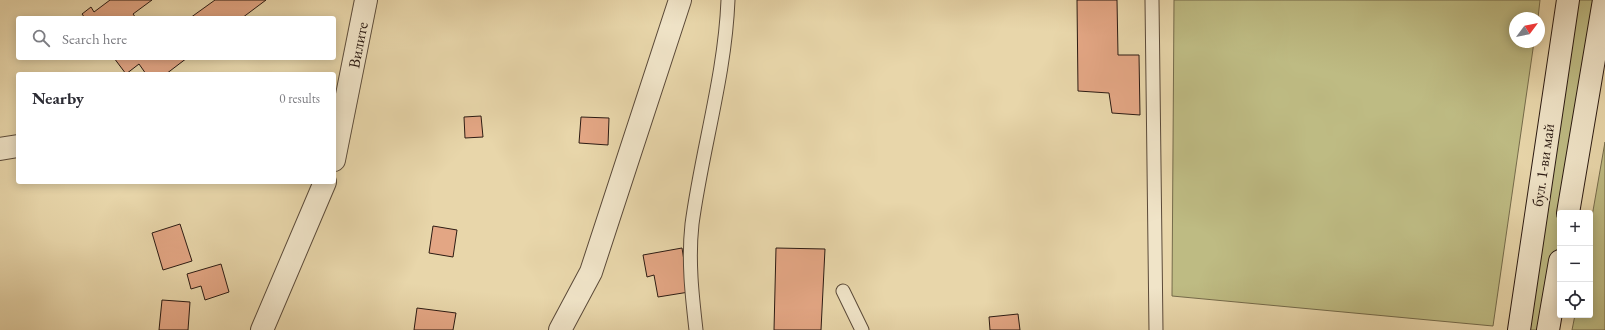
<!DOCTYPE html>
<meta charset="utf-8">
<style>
:root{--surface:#fff;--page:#f2f2f3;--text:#2b2b33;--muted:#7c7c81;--line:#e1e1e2}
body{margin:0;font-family:"EB Garamond",serif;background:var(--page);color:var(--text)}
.controls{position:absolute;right:12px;bottom:12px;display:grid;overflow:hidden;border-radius:4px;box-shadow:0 2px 10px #0003}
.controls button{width:36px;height:36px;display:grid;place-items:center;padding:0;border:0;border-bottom:1px solid var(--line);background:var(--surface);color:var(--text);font:20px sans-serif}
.compass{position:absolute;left:1509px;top:12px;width:36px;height:36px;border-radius:50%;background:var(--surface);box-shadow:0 2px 10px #0003;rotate:58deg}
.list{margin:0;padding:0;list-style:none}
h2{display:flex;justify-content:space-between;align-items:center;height:52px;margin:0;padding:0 16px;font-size:17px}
h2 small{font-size:13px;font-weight:400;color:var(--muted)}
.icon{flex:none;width:22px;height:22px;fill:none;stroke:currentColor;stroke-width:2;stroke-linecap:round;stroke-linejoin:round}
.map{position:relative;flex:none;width:1605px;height:330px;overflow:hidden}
.search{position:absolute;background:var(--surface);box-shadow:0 2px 10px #0003;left:16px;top:16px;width:320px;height:44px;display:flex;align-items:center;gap:10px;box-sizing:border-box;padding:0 14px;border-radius:4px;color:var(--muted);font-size:15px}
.panel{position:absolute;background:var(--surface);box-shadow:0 2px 10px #0003;left:16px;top:72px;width:320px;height:112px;border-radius:4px}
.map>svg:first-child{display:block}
.green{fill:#bebb83;stroke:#756b4b}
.building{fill:#e3a684;stroke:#2c1b13}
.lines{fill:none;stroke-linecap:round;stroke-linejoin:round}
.lane-casing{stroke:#5b4a39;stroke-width:15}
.street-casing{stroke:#5b4a39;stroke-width:24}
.secondary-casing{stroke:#2c1b13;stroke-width:24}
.lane{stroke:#f0e4c8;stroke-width:13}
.street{stroke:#f0e4c8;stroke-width:22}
.secondary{stroke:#f0e4c8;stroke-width:22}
.labels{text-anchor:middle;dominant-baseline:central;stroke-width:3;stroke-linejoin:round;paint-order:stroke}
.street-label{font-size:16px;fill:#2c1b13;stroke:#f0e4c8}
</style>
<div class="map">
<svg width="1605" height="330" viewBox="0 0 1605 330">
<rect width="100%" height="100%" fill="#e8d6aa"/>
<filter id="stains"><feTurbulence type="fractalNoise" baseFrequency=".005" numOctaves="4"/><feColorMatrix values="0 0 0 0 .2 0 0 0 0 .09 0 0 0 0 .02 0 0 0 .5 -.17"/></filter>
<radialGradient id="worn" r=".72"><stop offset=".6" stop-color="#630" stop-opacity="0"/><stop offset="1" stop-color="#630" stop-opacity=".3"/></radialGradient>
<!-- green -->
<g class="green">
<polygon points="1174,0 1540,0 1538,18 1515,18 1515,42 1534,42 1493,326 1172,296"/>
<polygon points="1568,0 1603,0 1560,213 1560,249 1546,330 1519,330"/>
<polygon points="1605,142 1605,330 1572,330 1575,315 1590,315 1590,228"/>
</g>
<!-- building -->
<g class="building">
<polygon points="110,0 152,0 133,14 136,18 85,18 82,14 91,7 94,12"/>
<polygon points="215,0 266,0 242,18 190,18"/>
<polygon points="1077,0 1117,0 1118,55 1139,55 1140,115 1112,113 1109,93 1078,91"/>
<polygon points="114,58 187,58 166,74 146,74 139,64 126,74"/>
<polygon points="481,116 483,137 465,138 464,117"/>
<polygon points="581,117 609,118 608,145 579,143"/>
<polygon points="180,224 192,261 163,270 152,233"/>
<polygon points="433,226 457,230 453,257 429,253"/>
<polygon points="682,248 689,292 658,297 654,275 647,277 643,255"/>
<polygon points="776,248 825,249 821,330 774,330"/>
<polygon points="221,264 229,292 205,300 201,286 191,289 187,274"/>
<polygon points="162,300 190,302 188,330 159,330"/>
<polygon points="417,308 456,313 453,330 414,330"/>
<polygon points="1018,314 1020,330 990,330 989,317"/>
</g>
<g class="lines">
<!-- lane casing -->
<g class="lane-casing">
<g id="lane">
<polyline points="1152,0 1156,330"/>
<polyline points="843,291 862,330"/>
<path d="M 696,330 C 692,295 688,260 692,224 C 702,149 725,76 728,0"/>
</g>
</g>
<!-- street casing -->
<g class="street-casing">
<g id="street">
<polyline points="0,149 18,146"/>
<polyline points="334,160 366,0"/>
<polyline points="262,330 325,182"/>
<polyline points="560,330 591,272 680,0"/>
</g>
</g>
<!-- secondary casing -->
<g class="secondary-casing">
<g id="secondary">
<polyline points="1568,213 1604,0"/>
<polyline points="1519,330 1568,0"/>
<polyline points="1548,330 1560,261"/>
</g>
</g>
<!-- lane -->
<use href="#lane" class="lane"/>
<!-- street -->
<use href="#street" class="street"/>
<!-- secondary -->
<use href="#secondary" class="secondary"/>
</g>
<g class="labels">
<!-- street labels -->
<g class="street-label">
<text transform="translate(358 45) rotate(-79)">Вилите</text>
<text transform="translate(1543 165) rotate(-82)">бул. 1-ви май</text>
</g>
</g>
<rect width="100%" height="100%" filter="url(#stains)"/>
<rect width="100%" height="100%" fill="url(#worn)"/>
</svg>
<div class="controls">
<button>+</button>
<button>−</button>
<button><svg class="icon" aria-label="locate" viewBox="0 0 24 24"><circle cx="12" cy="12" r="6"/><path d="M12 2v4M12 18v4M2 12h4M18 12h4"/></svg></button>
</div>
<svg class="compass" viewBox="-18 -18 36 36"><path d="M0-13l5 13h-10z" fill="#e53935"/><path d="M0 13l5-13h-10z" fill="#7c7c81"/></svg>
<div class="search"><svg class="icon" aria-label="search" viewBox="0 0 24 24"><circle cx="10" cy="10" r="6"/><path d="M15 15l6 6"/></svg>Search here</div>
<section class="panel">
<h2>Nearby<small>0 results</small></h2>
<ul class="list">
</ul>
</section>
</div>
